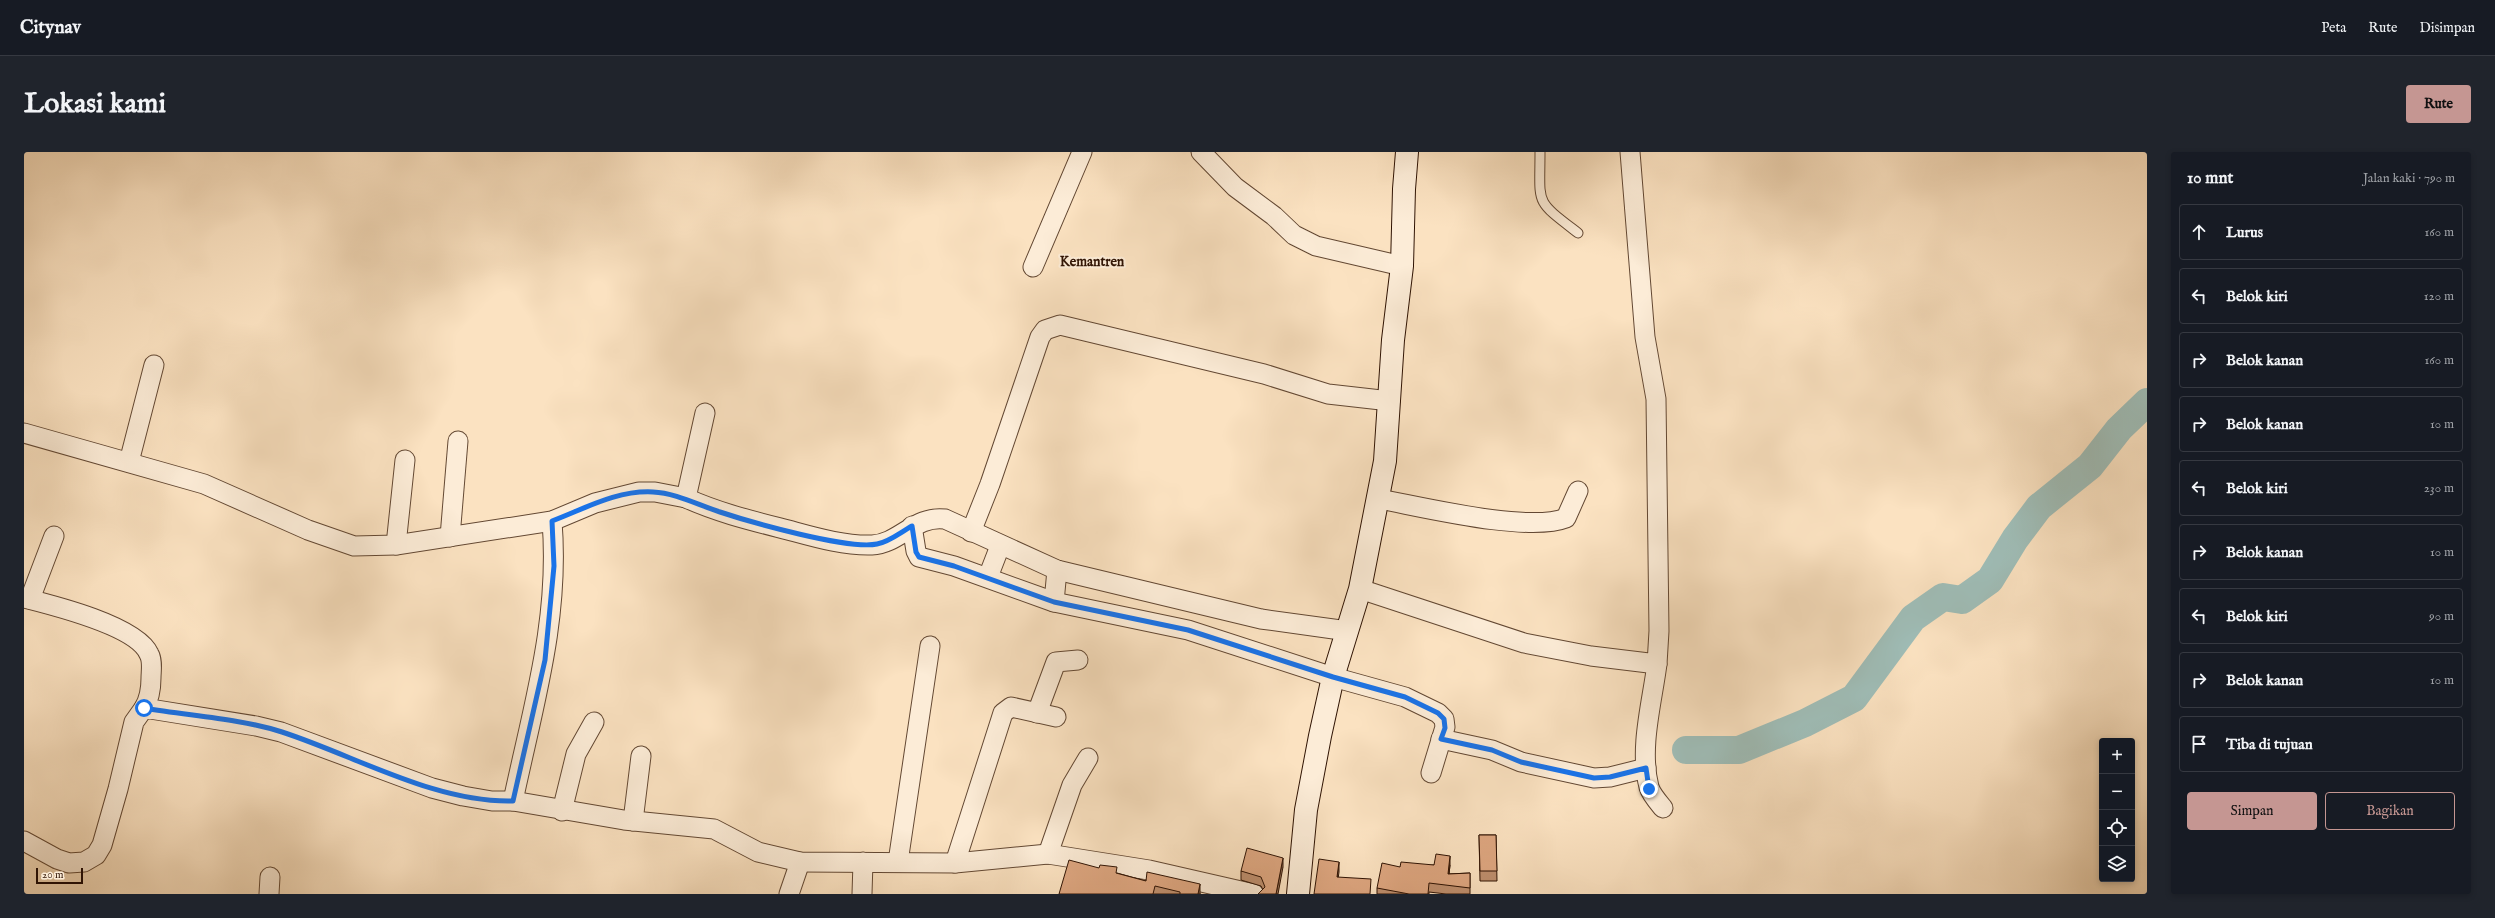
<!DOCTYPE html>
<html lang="id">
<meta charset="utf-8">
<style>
:root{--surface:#171b24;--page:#20242c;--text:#f1f3f6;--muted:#9ea1a6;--line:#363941;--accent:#c59692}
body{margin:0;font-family:"IM FELL English",serif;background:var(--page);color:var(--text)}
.controls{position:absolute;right:12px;bottom:12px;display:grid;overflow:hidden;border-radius:4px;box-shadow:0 2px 6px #0003}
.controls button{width:36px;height:36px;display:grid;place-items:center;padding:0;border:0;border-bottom:1px solid var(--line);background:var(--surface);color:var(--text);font:20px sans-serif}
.scale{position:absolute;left:12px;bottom:10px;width:47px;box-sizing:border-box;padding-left:4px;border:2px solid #301404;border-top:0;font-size:11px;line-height:14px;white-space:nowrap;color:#301404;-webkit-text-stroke:3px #fcecd7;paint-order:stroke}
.stop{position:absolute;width:12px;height:12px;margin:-9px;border:3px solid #1a73e8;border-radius:50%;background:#fff}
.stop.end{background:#1a73e8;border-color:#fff;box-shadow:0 1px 4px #0008}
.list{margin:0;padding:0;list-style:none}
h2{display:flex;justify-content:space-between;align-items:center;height:52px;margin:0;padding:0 16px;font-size:17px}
h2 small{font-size:13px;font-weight:400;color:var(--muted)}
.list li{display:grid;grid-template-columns:26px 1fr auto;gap:12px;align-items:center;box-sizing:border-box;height:56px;margin:0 8px 8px;padding:0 8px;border:1px solid var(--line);border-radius:4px}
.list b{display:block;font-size:15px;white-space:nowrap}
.list em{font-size:13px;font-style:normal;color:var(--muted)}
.actions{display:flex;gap:8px;padding:12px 16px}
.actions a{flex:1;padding:9px 0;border:1px solid var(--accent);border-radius:4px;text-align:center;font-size:14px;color:var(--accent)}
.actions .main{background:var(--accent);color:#111}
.icon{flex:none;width:22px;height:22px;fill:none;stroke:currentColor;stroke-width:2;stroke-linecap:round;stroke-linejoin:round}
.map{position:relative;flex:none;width:2123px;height:742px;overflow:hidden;border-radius:4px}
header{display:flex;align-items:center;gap:24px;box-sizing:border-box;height:56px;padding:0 20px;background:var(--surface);border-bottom:1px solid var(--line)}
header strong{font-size:19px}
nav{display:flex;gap:22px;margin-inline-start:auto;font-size:14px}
.intro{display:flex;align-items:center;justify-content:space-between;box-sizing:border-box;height:96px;padding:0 24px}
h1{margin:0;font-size:28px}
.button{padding:10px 18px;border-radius:4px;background:var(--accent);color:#111;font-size:14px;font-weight:700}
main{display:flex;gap:24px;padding:0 24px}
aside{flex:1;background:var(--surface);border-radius:4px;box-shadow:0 2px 6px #0003}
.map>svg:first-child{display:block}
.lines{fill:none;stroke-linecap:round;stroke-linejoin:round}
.river{stroke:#9fbdb7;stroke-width:28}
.lane-casing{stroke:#634833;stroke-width:11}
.street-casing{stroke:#634833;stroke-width:21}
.secondary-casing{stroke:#301404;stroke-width:24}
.lane{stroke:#fcecd7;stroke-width:9}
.street{stroke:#fcecd7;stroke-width:19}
.secondary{stroke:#fcecd7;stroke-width:22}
.wall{fill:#be8f6e;stroke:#301404}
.shaded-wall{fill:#9b745a;stroke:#301404}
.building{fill:#dda680;stroke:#301404}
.route{stroke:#1a73e8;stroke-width:5}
.labels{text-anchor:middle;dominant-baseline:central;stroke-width:4;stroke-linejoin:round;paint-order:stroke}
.quarter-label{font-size:14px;font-weight:bold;fill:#301404;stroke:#fcecd7}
</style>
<header>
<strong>Citynav</strong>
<nav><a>Peta</a><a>Rute</a><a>Disimpan</a></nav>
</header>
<div class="intro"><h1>Lokasi kami</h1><a class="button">Rute</a></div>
<main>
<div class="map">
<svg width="2123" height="742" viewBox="0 0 2123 742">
<rect width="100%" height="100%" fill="#fbe2c1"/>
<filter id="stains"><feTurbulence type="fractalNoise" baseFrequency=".005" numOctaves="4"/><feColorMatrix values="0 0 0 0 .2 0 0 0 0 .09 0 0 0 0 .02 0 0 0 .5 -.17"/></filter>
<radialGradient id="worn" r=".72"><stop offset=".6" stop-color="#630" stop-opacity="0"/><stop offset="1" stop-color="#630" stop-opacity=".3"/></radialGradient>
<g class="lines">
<!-- river -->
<polyline class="river" points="1662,598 1715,598 1781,571 1830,546 1889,466 1919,445 1938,448 1966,428 1991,387 2015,355 2066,314 2095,277 2123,250"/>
<!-- lane casing -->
<g class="lane-casing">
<path id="lane" d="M 1516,0 C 1516,54 1510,47 1554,81"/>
</g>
<!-- street casing -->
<g class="street-casing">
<g id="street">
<polyline points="1177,0 1211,35 1250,64 1270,83 1292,94 1378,114"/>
<polyline points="1009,115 1058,0"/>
<path d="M 681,261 L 662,346 C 695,361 729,369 764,378 C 790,385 820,394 848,393 C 875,392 891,363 921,367 L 1033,418 L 1237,467 L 1324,479"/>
<polyline points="0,281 180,332 284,378 330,394 372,393 528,369 571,351 615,340 631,340 662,346"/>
<polyline points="105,310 130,213"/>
<path d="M 1355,347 C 1399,355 1504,381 1542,366 L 1554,339"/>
<polyline points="888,374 892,399 895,405 930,414 1030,450 1164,478 1309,525 1381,545 1414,561 1420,567 1421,575 1407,621"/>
<polyline points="947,380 966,332 1016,185 1021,178 1036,173 1240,222 1304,242 1366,249"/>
<polyline points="426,385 434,289"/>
<polyline points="372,393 381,308"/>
<polyline points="964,425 976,394"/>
<polyline points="1336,437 1500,491 1567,504 1633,512 1635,479 1632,247 1621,185 1606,0"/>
<path d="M 0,446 C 28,453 113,474 125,502 C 129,509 127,519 127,526 C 127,537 126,546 120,556"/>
<polyline points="6,447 30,384"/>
<polyline points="1030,450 1033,418"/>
<path d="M 1633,512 C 1628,551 1615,596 1625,635 C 1627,642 1634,650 1639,656"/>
<polyline points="1013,561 1032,510 1054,508"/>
<polyline points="1417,587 1468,598 1497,610 1570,626 1586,625 1622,616"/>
<path d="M 489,649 C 509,554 536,468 528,369"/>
<polyline points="538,659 552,602 570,570"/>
<polyline points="609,669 617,604"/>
<polyline points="0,689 33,707 45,711 60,710 72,703 78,693 94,637 110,570 120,556 232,574 257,580 408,636 439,644 468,649 489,649 600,668 690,677 734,700 776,710 931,711 1024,702 1125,718 1230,742"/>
<polyline points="1024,702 1048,633 1064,606"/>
<polyline points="874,710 906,494"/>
<polyline points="931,711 979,561 987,555 1032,565"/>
<polyline points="245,742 246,725"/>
<polyline points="765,742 776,710"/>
<polyline points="838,742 839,710"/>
</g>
</g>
<!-- secondary casing -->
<g class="secondary-casing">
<polyline id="secondary" points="1274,742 1282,658 1296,584 1309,525 1336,437 1361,309 1369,188 1378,114 1380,37 1383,0"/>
</g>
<!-- lane -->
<use href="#lane" class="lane"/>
<!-- street -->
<use href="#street" class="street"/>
<!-- secondary -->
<use href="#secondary" class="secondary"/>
</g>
<!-- wall -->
<g class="wall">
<polygon points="1455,683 1472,683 1473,729 1456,729"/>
<polygon points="1410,713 1426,713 1425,722 1446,721 1446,742 1422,742 1405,740 1405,742 1353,742 1353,736 1376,715"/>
<polygon points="1259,715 1239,738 1237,734 1217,728 1217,719"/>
<polygon points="1093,721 1122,729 1176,741 1176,742 1035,742"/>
</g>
<!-- shaded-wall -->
<g class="shaded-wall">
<polygon points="1426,704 1426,713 1424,731 1424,722"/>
<polygon points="1259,706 1259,715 1254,742 1252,742"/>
<polygon points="1315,710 1315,720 1313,735 1313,725"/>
<polygon points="1176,732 1176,742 1174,742"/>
</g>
<!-- building -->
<g class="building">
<polygon points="1455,683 1472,683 1473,719 1456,719"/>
<polygon points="1223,696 1259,706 1252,742 1234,742 1241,735 1237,725 1217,719"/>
<polygon points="1412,702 1426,704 1424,722 1446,721 1446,736 1405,731 1404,742 1385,742 1353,736 1358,711 1376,715 1377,710 1410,713"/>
<polygon points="1295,707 1315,710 1313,725 1347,727 1346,742 1290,742"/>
<polygon points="1045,708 1075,716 1076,713 1093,715 1092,721 1122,729 1123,720 1176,732 1174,742 1156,742 1156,740 1131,734 1129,742 1035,742"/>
</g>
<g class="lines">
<!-- route -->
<path class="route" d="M 120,556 C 165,564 214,566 258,580 C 332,604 411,651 489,649 L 521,508 L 530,414 L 528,369 C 560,357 593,338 629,340 C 652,341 674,353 696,360 C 726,370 824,398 853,392 C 865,390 877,380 888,374 L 892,400 L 895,405 L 930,414 L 1030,450 L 1164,478 L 1309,525 L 1381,545 L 1414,561 L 1420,567 L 1421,576 L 1417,587 L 1468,598 L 1497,610 L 1570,626 L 1586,625 L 1622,616 L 1625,637"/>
</g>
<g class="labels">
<!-- quarter labels -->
<g class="quarter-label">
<text x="1068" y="110">Kemantren</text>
</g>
</g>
<rect width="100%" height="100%" filter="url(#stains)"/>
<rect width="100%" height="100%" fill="url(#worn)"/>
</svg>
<div class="controls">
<button>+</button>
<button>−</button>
<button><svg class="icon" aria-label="locate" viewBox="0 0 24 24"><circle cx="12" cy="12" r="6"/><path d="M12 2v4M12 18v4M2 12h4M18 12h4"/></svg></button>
<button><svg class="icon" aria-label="layers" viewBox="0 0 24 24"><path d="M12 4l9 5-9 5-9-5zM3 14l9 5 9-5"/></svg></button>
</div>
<div class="scale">20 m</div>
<div class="stop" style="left:120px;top:556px"></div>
<div class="stop end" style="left:1625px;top:637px"></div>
</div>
<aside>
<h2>10 mnt<small>Jalan kaki · 790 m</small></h2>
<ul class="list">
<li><svg class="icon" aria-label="ahead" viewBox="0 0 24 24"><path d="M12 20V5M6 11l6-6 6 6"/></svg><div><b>Lurus</b></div><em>160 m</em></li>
<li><svg class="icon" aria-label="left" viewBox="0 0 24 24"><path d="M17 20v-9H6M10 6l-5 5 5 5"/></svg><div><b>Belok kiri</b></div><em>120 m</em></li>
<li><svg class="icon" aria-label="right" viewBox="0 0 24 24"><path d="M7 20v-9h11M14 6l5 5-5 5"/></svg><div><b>Belok kanan</b></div><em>160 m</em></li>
<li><svg class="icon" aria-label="right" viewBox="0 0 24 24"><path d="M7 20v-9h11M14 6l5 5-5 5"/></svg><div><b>Belok kanan</b></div><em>10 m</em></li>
<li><svg class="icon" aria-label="left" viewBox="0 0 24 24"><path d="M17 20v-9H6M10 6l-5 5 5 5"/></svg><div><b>Belok kiri</b></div><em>230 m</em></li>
<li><svg class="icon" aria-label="right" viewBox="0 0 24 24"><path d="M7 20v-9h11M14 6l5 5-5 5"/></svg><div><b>Belok kanan</b></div><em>10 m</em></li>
<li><svg class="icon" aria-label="left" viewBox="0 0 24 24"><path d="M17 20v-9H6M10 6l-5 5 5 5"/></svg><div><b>Belok kiri</b></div><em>90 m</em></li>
<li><svg class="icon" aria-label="right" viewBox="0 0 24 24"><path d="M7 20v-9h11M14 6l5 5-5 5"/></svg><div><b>Belok kanan</b></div><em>10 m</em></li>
<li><svg class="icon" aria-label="arrive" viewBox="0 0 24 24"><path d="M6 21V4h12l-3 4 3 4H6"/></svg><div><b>Tiba di tujuan</b></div></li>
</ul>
<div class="actions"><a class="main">Simpan</a><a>Bagikan</a></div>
</aside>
</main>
